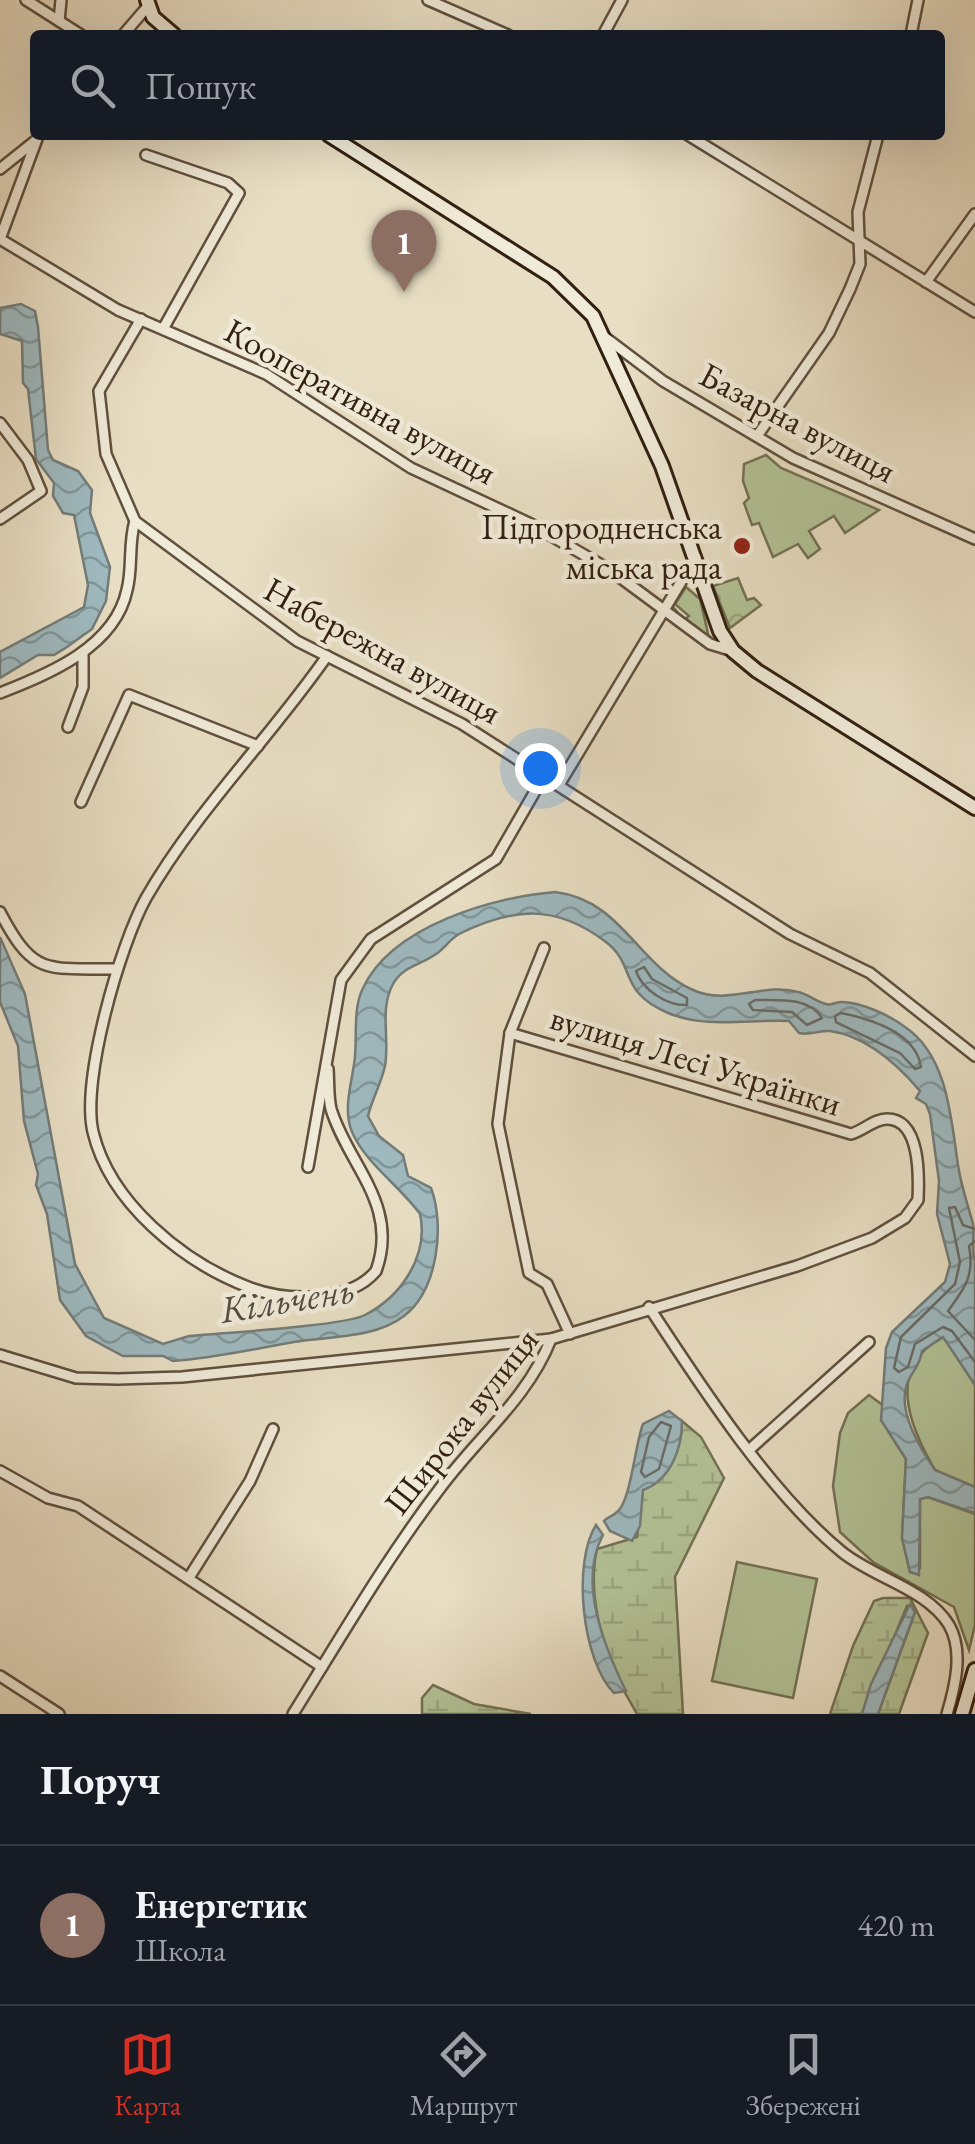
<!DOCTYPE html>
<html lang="uk">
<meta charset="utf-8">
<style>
:root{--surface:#171b24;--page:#20242c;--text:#f1f3f6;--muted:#9ea1a6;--line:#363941;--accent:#d93025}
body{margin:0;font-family:"EB Garamond",serif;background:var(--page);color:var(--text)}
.you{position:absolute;left:540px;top:768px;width:35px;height:35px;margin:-25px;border:8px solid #fff;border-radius:50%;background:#1a73e8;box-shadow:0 0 0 15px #1a73e833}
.badge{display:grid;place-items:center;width:65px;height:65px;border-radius:50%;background:var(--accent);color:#fff;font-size:32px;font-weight:700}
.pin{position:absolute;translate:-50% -82px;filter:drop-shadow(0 2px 5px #0008)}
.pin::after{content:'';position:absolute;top:52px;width:35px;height:30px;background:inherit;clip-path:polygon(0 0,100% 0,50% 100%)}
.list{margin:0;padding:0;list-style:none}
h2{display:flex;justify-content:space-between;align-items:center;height:130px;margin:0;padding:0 40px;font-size:42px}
h2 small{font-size:32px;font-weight:400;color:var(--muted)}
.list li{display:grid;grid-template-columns:65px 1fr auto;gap:30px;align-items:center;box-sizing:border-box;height:160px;padding:0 40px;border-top:2px solid var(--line)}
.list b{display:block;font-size:38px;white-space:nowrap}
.list p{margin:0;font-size:32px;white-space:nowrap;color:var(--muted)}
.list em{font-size:32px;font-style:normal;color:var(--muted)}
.icon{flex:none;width:55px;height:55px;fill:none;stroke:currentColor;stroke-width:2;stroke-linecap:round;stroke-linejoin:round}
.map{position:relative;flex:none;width:975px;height:1714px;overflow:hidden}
.search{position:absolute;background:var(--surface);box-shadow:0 10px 40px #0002;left:30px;right:30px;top:30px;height:110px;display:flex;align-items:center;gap:25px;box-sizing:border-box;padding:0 35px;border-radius:10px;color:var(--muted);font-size:38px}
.sheet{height:290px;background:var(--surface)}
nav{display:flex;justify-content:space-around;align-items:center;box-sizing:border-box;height:140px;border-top:2px solid var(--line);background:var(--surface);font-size:28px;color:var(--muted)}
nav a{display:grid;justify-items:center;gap:5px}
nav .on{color:var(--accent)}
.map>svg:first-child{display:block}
.green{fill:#b2c296;stroke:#727153;stroke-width:2.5}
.forest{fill:url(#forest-crowns);stroke:#727153;stroke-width:2.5}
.wetland{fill:url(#wetland-marsh);stroke:#727153;stroke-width:2.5}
.water{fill:url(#water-waves);stroke:#737c79;stroke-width:2.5}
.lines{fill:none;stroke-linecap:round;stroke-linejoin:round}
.shore{stroke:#686c68;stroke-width:2.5}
.minor-casing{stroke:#60503d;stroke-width:14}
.secondary-casing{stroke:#322010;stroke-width:18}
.minor{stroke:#f0ead8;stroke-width:9}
.secondary{stroke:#f0ead8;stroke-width:12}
.poi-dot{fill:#8f2418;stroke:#f0ead8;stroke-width:4}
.labels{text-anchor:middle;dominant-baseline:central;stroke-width:9;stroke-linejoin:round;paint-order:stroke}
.street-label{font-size:35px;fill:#322010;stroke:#f0ead8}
.poi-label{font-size:35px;fill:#322010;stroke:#f0ead8;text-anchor:end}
.water-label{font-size:38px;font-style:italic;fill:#524e45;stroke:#f0ead8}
</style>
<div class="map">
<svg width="975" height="1714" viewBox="0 0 975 1714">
<defs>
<pattern id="forest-crowns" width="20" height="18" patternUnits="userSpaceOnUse" patternTransform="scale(2.5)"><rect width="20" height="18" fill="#b2c296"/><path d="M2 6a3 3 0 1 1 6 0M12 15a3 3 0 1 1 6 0" fill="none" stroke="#9aa680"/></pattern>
<pattern id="wetland-marsh" width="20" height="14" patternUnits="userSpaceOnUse" patternTransform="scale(2.5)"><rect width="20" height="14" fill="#b2c296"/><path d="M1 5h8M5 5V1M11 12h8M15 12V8" fill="none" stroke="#9aa680"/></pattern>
<pattern id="water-waves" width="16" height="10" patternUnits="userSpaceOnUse" patternTransform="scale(2.5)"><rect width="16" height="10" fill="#9eb9bf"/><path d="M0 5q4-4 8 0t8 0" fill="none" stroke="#81969a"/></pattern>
</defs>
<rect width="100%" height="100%" fill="#e8dec3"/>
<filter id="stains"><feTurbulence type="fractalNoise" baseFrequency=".002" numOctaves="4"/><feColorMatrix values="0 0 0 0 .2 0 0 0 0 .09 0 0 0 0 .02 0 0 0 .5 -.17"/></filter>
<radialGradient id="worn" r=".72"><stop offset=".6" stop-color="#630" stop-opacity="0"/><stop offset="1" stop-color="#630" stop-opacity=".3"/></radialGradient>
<!-- green -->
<g class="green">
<polygon points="766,455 781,468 879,510 845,533 834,516 809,531 820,549 808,558 798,544 773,557 759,523 752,525 744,503 749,498 743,481 744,464"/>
<polygon points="686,587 700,599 710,642 669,614 673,607 684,620 689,616 675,604"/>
<path d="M 944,1337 L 975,1385 L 975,1487 L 935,1470 C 909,1426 885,1366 944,1337 Z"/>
<polygon points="869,1395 884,1406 881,1420 906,1459 902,1538 910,1572 920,1568 920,1499 928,1497 975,1514 975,1625 969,1650 954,1607 873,1562 840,1532 833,1486 840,1433 848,1413"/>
<polygon points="737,1562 817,1579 793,1698 712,1681"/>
</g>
<!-- forest -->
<polygon class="forest" points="738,578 747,600 754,598 761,605 730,628 713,586"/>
<!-- wetland -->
<g class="wetland">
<path d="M 682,1421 L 701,1437 L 724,1478 L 675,1577 L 683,1714 L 637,1714 C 609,1668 585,1603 597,1549 L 637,1537 L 643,1490 C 668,1473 682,1452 682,1421 Z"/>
<polygon points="883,1598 910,1598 928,1633 899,1714 878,1714 915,1612 907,1606 862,1714 830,1714 853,1646 874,1601"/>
<polygon points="433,1685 474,1704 531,1714 422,1714 422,1698"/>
</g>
<!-- water -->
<g class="water">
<polygon points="21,304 35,311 38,327 48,450 53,460 78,471 92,490 90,513 110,567 106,601 92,629 67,647 54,655 38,655 0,678 0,652 84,607 88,585 74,515 63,513 53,496 54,483 36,459 28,389 23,383 22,341 0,334 0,308"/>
<path d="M 555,892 C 622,900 637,965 693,990 C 728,1006 763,982 798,992 C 808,994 817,1002 826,1004 C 832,1006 834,1002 841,1002 C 861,1002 889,1015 905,1027 C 948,1056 951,1119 958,1165 C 961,1186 968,1205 973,1224 C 975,1237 971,1248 975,1261 L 975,1385 L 943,1337 L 922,1351 C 920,1368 910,1372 906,1387 C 899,1414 920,1448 935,1470 L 975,1487 L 975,1513 L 928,1497 L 920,1499 L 919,1575 L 910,1572 L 902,1538 L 906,1459 L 881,1420 L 886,1348 L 892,1332 L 945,1282 L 950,1264 L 937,1214 L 939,1181 L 930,1114 L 926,1104 L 916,1098 L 920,1091 C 898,1065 866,1036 830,1031 C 819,1030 810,1036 799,1033 L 789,1021 C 749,1019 706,1029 668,1013 C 617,991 637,966 606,942 C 556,904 514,907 459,934 C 450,939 444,949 436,954 C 421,965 403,966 393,984 C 379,1010 390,1038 385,1066 C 381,1084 372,1099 368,1116 L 379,1136 L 403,1155 L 408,1176 L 431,1188 C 445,1225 438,1290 404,1316 C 374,1339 329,1336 294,1342 C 254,1349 215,1358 173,1361 L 163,1356 L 123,1356 L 104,1346 L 86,1336 L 60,1300 L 47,1214 L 36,1185 L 38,1174 L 24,1121 L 18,1046 L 0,1002 L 0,937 L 25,994 L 75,1264 L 104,1318 L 163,1344 L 189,1336 C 221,1333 343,1326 365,1315 C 402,1296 429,1255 420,1214 C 400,1186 366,1164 352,1132 C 342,1108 353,1080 355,1056 C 357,1034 353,1008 363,988 C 392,926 493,897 555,892 Z"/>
<path d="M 669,1411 L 682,1421 C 682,1450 670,1480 643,1490 L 640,1526 L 632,1541 L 610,1531 L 604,1521 C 607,1517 613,1516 617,1512 C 631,1501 635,1444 643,1424 Z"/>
<path d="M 596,1525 L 603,1535 C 577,1582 605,1648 626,1691 L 614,1693 C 582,1661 572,1563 596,1525 Z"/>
<polygon points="910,1604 915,1612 878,1714 862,1714 871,1684"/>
</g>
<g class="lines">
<!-- shore -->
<g class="shore">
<path d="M 644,967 L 652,979 L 687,998 L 687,1005 C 668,1006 642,990 636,971 Z"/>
<path d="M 755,1000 C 778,1000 809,997 822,1018 L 807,1025 L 792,1012 L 753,1010 L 749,1004 Z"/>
<path d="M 841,1013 C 871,1019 916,1033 921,1067 L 915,1069 L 900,1053 L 836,1022 L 835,1016 Z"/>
<polyline points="975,1229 963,1225 955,1207 949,1208 960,1262 955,1284 901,1337 894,1368 899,1372 908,1367 915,1344 943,1327 952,1331 975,1362"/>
<path d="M 975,1241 L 969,1246 C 975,1276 964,1289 948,1311 L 975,1340"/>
<polygon points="661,1422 671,1426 659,1469 645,1477 641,1472 649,1437"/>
</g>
<!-- minor casing -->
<g class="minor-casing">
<g id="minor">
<polyline points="26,0 81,35"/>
<polyline points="428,0 508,35"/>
<polyline points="59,21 61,0"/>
<polyline points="123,35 148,6"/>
<polyline points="603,35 622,0"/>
<polyline points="911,35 918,0"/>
<polyline points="688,135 975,312"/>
<polyline points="146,155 228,183 239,193 163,329"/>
<polyline points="0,169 35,141"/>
<polyline points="0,239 118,310 266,374 411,468 531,524 610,570 710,644 733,651"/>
<polyline points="0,239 37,139"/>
<polyline points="926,282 975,214"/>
<polyline points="141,319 99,391 106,454 135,521 297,641 462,724 790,934 870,973 975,1056"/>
<polyline points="606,338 663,381 793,458 975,539"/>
<polyline points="0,423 28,460 41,491 0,519"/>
<polyline points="757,436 829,333 850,289 860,264 858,212 878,135"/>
<path d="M 327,656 C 270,738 196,811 146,898 C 120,945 81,1080 93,1132 C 110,1203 183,1262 248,1287 C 284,1301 348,1304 376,1271 C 400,1205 348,1165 331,1109 C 328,1097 329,1082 328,1069"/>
<path d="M 0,693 C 49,674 115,647 127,590 C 133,567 128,544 135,521"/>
<polyline points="68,727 83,687 83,652"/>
<polyline points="559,785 696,557"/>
<polyline points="81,802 129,695 258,746"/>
<path d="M 0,912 C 34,977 46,968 115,969"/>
<polyline points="544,948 510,1033 498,1124 529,1273 547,1284 570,1334"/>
<polyline points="308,1167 341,980 371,939 496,859 545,774"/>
<path d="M 649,1307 C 700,1385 770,1493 842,1552 C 874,1578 927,1589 949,1625 C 964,1651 955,1687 947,1714"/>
<path d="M 0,1355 L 76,1378 L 118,1379 L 182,1377 L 551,1339 L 797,1266 L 872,1238 L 905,1218 L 918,1200 C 919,1178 921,1119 887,1119 C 874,1119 863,1131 851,1134 L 510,1033"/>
<polyline points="749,1450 869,1342"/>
<polyline points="0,1471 48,1498 78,1506 322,1667"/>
<polyline points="190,1576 250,1481 273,1429"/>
<polyline points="0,1676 59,1714"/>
<path d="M 293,1714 C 341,1637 386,1559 441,1487 C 478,1437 528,1398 551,1339"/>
</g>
</g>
<!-- secondary casing -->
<g class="secondary-casing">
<g id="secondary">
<polyline points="147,0 153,17 174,35"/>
<polyline points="329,135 553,277 593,316 662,466 720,631 733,651 757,671 975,808"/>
<polyline points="962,1714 975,1670"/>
</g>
</g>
<!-- minor -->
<use href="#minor" class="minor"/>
<!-- secondary -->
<use href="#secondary" class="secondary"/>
</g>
<!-- markers -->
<circle class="poi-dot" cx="742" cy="546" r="10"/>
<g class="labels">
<!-- street labels -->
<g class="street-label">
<text transform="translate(361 401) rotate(29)">Кооперативна вулиця</text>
<text transform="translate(798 422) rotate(28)">Базарна вулиця</text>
<text transform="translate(383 650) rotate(29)">Набережна вулиця</text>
<text transform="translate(696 1060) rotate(17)">вулиця Лесі Українки</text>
<text transform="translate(461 1421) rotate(-52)">Широка вулиця</text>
</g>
<!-- poi labels -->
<g class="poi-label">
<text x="722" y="526">Підгородненська<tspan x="722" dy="40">міська рада</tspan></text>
</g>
<!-- water labels -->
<g class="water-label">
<text transform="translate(287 1299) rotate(-9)">Кільчень</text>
</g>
</g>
<rect width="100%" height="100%" filter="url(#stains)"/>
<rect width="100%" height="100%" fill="url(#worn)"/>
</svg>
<div class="you"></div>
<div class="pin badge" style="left:404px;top:292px;background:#8d6e63">1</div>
<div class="search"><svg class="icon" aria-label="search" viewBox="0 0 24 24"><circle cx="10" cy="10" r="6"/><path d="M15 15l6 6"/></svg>Пошук</div>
</div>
<section class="sheet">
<h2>Поруч<small></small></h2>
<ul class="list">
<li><span class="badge" style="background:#8d6e63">1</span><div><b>Енергетик</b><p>Школа</p></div><em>420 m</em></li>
</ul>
</section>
<nav>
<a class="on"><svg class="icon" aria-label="map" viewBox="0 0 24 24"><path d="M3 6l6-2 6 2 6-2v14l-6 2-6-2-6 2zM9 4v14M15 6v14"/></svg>Карта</a>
<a><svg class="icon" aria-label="directions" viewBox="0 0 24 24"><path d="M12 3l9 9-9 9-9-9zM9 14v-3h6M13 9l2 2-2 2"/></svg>Маршрут</a>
<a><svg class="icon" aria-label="saved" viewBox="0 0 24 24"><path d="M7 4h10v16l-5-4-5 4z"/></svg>Збережені</a>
</nav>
